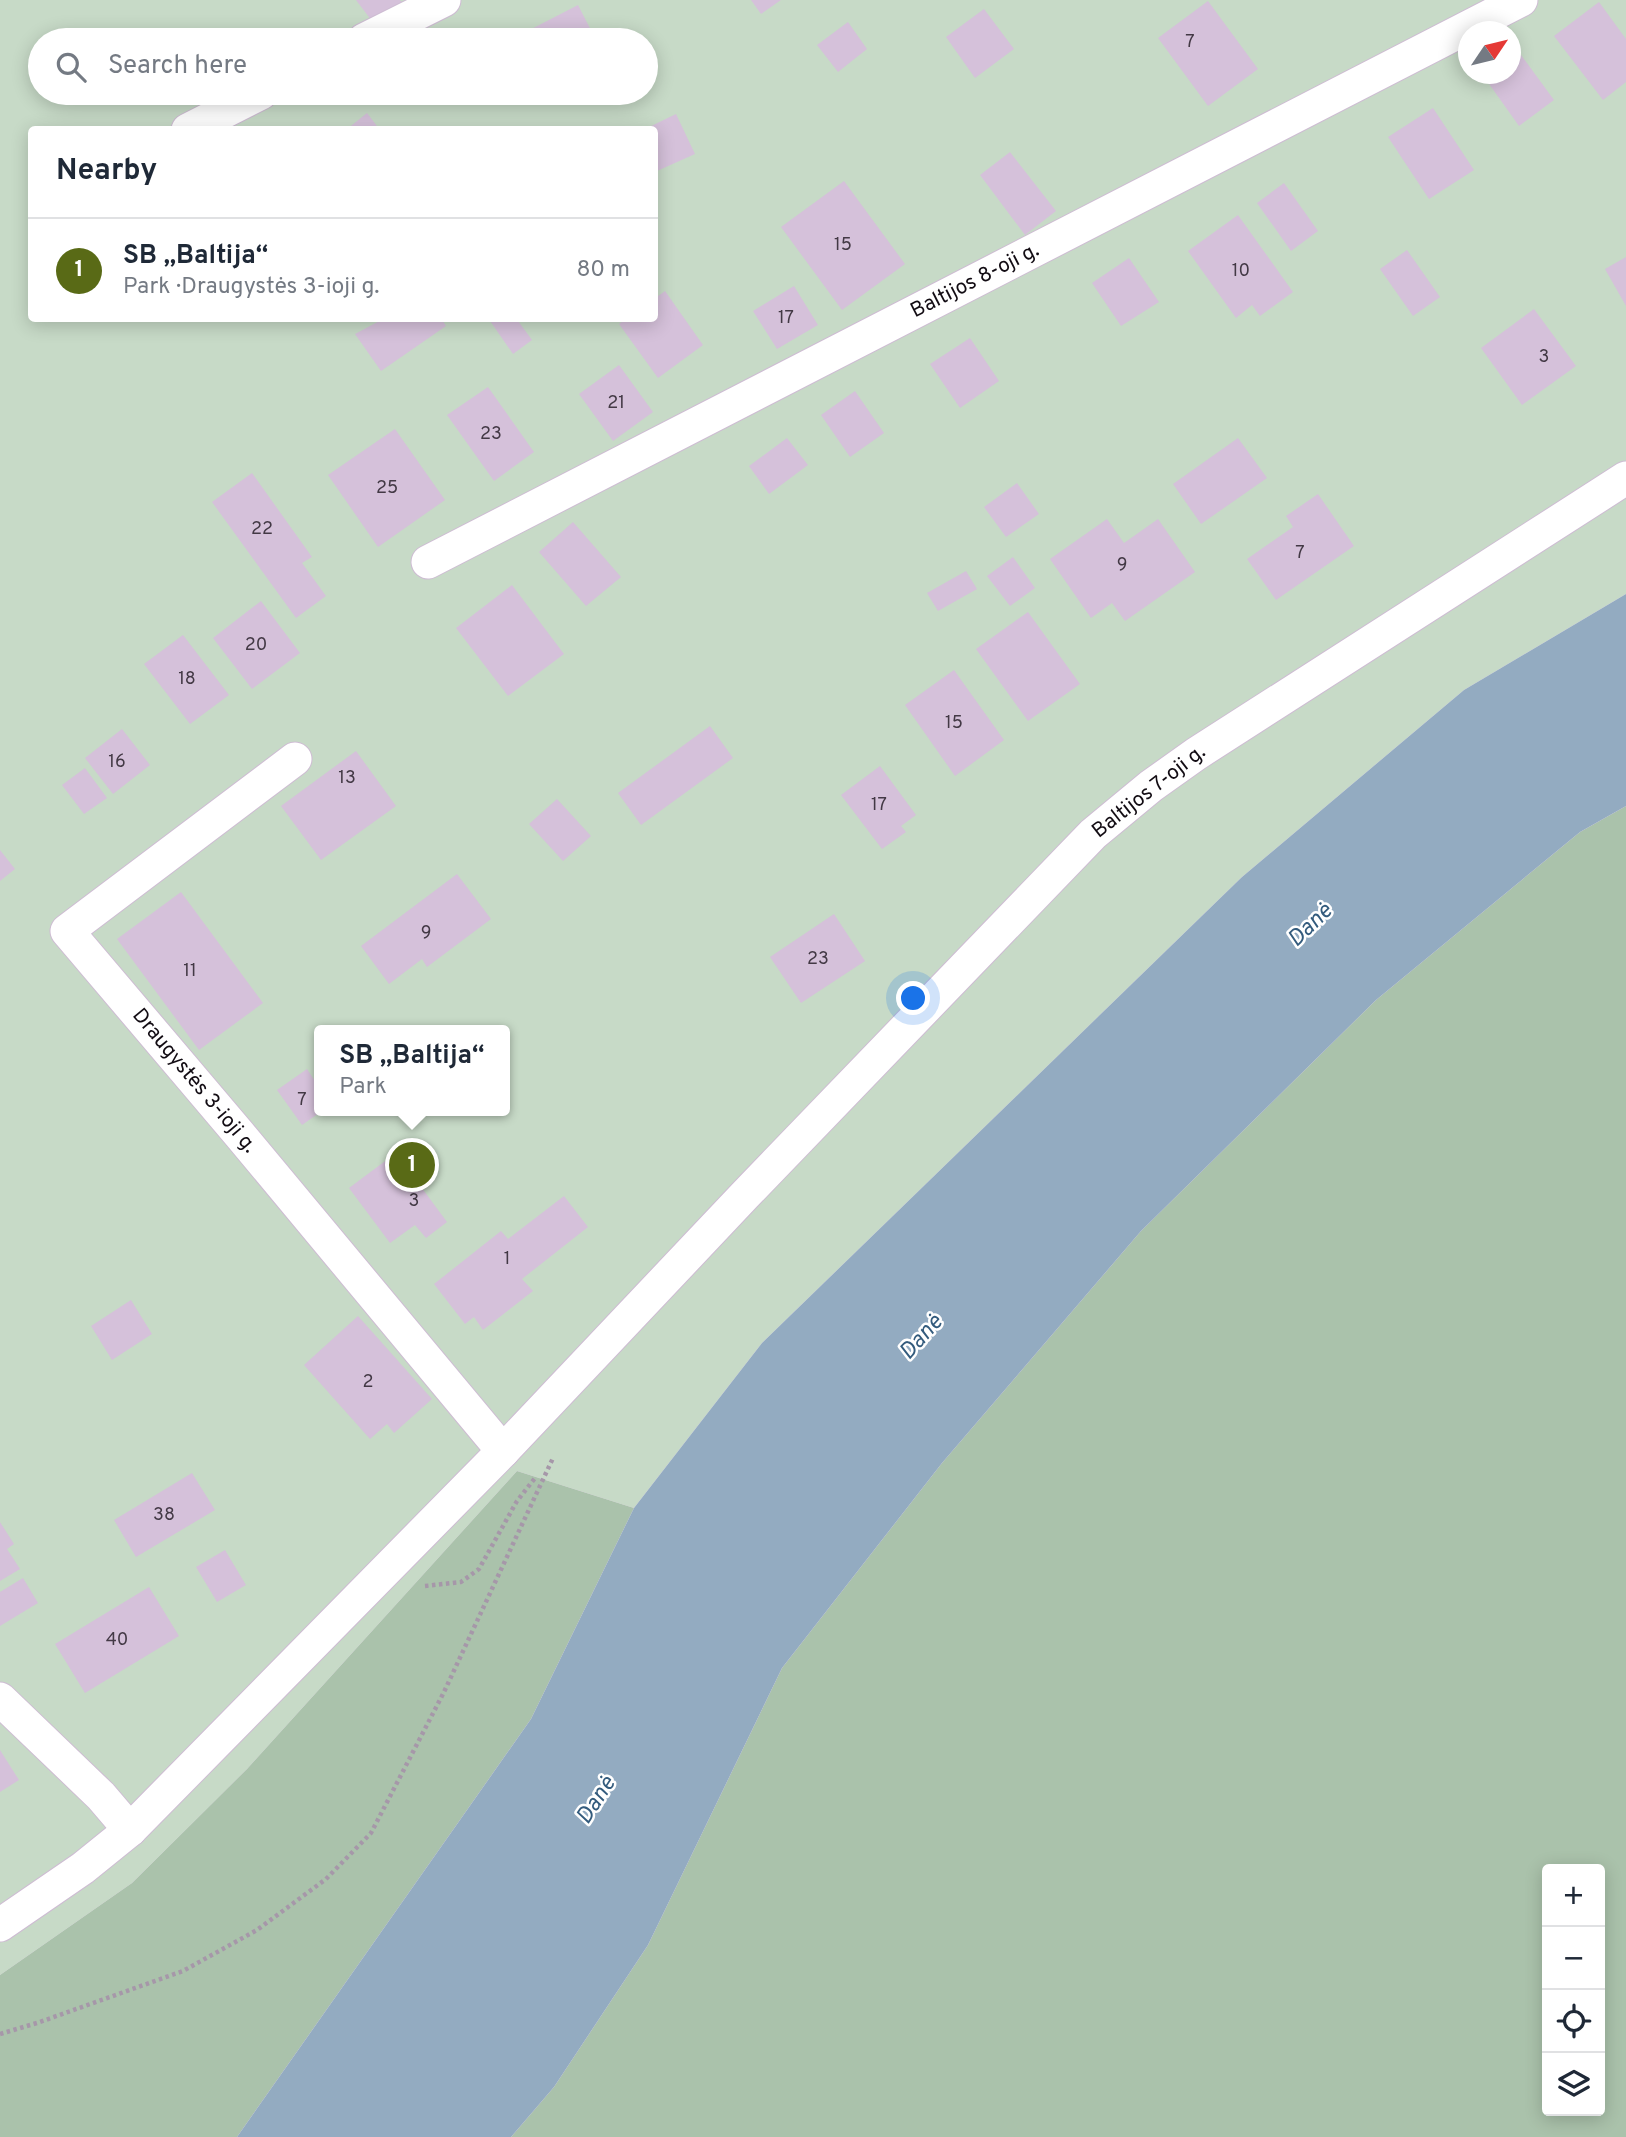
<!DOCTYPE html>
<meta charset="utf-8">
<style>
:root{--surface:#fff;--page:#f6f6f7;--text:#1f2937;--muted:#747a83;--line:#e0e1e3;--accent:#596a16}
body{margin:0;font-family:Overpass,sans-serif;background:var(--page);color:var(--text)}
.controls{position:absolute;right:21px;bottom:21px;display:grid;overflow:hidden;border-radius:7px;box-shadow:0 4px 18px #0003}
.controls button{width:63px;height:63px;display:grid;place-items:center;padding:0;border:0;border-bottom:2px solid var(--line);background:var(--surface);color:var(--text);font:35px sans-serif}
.compass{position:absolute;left:1458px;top:21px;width:63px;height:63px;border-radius:50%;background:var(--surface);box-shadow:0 4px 18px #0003;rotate:55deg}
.you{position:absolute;left:914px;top:999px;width:24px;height:24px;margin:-18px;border:5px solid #fff;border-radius:50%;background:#1a73e8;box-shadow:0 0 0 10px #1a73e833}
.badge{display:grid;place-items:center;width:46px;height:46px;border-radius:50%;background:var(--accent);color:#fff;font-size:23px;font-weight:700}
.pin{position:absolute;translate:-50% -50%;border:4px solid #fff;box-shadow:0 2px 7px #0006}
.popup{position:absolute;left:314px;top:1025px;width:196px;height:91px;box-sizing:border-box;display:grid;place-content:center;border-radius:7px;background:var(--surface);filter:drop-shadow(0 2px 5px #0005);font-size:23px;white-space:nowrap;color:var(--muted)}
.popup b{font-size:26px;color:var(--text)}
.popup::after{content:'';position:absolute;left:50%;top:100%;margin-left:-14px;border:14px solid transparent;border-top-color:var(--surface)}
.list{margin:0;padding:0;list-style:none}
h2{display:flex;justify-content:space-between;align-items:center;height:91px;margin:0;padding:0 28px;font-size:30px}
h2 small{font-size:23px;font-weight:400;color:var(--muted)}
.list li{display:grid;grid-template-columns:46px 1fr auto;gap:21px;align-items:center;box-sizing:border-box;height:105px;padding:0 28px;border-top:2px solid var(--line)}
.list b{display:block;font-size:26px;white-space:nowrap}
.list p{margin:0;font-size:23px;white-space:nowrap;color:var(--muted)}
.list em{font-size:23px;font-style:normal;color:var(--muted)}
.icon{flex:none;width:38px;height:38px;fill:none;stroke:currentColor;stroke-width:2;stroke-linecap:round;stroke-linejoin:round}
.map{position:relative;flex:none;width:1626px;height:2137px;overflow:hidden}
.search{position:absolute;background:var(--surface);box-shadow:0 4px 18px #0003;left:28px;top:28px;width:630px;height:77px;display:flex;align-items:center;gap:18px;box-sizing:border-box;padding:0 24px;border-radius:38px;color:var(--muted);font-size:26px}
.panel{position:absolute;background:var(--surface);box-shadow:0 4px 18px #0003;left:28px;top:126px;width:630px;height:196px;border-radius:7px}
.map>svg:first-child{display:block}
.green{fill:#c7dac7;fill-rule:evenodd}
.forest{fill:#aac2ab;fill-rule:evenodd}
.water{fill:#93abc1}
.building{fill:#d5c1da}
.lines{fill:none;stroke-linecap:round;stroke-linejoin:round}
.street-casing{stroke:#cebcd3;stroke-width:35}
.path{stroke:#a697a9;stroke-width:4.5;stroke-dasharray:3.5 3.5;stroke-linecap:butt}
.street{stroke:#fff;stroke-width:33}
.labels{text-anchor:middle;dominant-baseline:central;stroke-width:5;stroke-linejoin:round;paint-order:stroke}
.number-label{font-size:18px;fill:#433945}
.street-label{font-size:21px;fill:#120c13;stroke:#fff}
.water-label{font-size:23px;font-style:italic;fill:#335b7d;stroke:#fff}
</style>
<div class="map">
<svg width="1626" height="2137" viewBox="0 0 1626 2137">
<rect width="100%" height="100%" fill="#f7e3fb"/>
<!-- green -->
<path class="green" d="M 0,0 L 1626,0 L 1626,594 L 1464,690 L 1242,877 L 762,1343 L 634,1508 L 517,1471 L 247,1769 L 132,1883 L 0,1975 ZM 1468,32 L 1510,32 L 1510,74 L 1468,74 ZM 40,40 L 646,40 L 646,93 L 40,93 ZM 32,130 L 654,130 L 654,318 L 32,318 ZM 319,1030 L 505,1030 L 505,1111 L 319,1111 Z"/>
<!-- forest -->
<g class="forest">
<path d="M 1626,806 L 1626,2137 L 511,2137 L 554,2087 L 648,1945 L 782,1668 L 942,1463 L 1141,1231 L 1376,1000 L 1580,832 ZM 1547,1869 L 1600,1869 L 1600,2111 L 1547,2111 Z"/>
<polygon points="517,1471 634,1508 531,1719 237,2137 0,2137 0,1975 132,1883 247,1769"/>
</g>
<!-- water -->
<polygon class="water" points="1626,594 1626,806 1580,832 1376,1000 1141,1231 942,1463 782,1668 648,1945 554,2087 511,2137 237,2137 531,1719 634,1508 762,1343 1242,877 1464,690"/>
<!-- building -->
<g class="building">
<polygon points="356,0 400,0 403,4 375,25"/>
<polygon points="751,0 781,0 761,14"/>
<polygon points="1208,1 1258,69 1208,106 1158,38"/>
<polygon points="1599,2 1626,39 1626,82 1603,100 1554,36"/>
<polygon points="578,5 596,40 516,40 514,38"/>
<polygon points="984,9 1014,49 975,78 946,37"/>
<polygon points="848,22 867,49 838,72 817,45"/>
<polygon points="1510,40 1554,100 1519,126 1482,74 1510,74"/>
<polygon points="1433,108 1474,170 1429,199 1388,137"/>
<polygon points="367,113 380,130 346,130"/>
<polygon points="676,114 695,154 657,171 654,165 654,130 643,130"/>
<polygon points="1010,152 1056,211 1025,235 980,175"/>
<polygon points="844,181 905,264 842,310 781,227"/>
<polygon points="1284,183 1318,231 1291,251 1257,203"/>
<polygon points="1238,215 1293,292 1260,316 1252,305 1236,318 1188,251"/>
<polygon points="1407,250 1440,297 1413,316 1380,269"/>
<polygon points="1626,257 1626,306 1605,269"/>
<polygon points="1129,258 1159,302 1121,326 1092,283"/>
<polygon points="794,286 818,325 777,349 753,311"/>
<polygon points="665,291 703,345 658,378 619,324 627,318 654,318 654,299"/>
<polygon points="1534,309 1576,366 1522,405 1481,348"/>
<polygon points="385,318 441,318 446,326 381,371 355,334"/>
<polygon points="488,318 516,318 532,340 513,354"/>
<polygon points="970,338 999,381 960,408 930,364"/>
<polygon points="619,365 653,412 613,441 579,394"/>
<polygon points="488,387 534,452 494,481 447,415"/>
<polygon points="855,391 884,433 850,457 821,415"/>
<polygon points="395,429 445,500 378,547 328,475"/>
<polygon points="787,438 808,465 769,494 749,466"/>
<polygon points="1238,438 1267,478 1201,524 1173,484"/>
<polygon points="252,473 312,557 302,563 326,596 296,618 212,502"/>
<polygon points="1017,483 1039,514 1006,537 984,507"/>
<polygon points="1318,494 1354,546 1276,600 1247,559 1293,527 1286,516"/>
<polygon points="1107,519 1124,543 1158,519 1195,572 1125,621 1112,603 1091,618 1050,559"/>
<polygon points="573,522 621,577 586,606 539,552"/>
<polygon points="1013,557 1035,588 1010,606 987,576"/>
<polygon points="966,571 977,589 938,611 927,593"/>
<polygon points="512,585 564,654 508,696 456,628"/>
<polygon points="261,601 300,653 252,689 213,638"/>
<polygon points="1028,612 1080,684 1028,721 976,649"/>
<polygon points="183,635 229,695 190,724 144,664"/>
<polygon points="954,670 1004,740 955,776 905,705"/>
<polygon points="710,726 733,758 641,825 618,793"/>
<polygon points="122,729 150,765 113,794 85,758"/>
<polygon points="356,751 396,806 321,860 281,806"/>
<polygon points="880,766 916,815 901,826 906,832 882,849 841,795"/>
<polygon points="85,768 107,798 84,814 62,785"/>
<polygon points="557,799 591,836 563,861 529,824"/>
<polygon points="0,850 15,869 0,881"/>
<polygon points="457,874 491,919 427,967 422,959 389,984 361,946"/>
<polygon points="181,892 263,1003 199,1050 117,939"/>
<polygon points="834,914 865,961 801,1003 770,957"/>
<polygon points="307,1069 319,1087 319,1111 322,1111 302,1125 277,1090"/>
<polygon points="396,1153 447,1222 426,1238 415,1225 390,1243 349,1188"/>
<polygon points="564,1196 588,1227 522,1279 533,1291 483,1330 474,1317 465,1324 434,1284 501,1231 508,1239"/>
<polygon points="131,1300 152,1334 112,1360 91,1326"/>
<polygon points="358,1316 432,1399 394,1433 387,1424 370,1439 304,1365"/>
<polygon points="192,1473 215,1510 136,1557 114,1520"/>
<polygon points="0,1522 14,1544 7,1549 20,1569 0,1581"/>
<polygon points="225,1550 246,1585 217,1602 196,1567"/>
<polygon points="23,1578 38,1603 0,1626 0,1592"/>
<polygon points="149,1587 179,1636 85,1693 55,1644"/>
<polygon points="0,1750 19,1780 0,1792"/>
</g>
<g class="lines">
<!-- street casing -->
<g class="street-casing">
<g id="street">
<polyline points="364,40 444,0"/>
<polyline points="188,130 261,93"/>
<polyline points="428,562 1521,0"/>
<polyline points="295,759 67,931 240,1135 503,1451"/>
<polyline points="0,1699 101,1796 130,1830"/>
<polyline points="0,1925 83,1868 130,1830 503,1451 745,1195 1093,834 1151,786 1196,754 1626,478"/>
</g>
</g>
<!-- path -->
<g class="path">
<polyline points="425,1586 461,1582 479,1569 517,1501 535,1478"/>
<polyline points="0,2034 37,2023 183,1971 257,1930 326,1879 371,1833 444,1692 553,1458"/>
</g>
<!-- street -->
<use href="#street" class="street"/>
</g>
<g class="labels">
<!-- number labels -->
<g class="number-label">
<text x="1190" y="42">7</text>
<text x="843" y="245">15</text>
<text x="1241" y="271">10</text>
<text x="786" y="318">17</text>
<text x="1544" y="357">3</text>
<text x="616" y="403">21</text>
<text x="491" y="434">23</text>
<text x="387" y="488">25</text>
<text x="262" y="529">22</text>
<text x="1300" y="553">7</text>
<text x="1122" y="565">9</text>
<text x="256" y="645">20</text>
<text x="187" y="679">18</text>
<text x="954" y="723">15</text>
<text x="117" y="762">16</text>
<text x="347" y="778">13</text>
<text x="879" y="805">17</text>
<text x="426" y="933">9</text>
<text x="818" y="959">23</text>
<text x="190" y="971">11</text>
<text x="302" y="1100">7</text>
<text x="414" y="1201">3</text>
<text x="507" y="1259">1</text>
<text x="368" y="1382">2</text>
<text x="164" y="1515">38</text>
<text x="117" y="1640">40</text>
</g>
<!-- street labels -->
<g class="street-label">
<text transform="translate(975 281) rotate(-27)">Baltijos 8-oji g.</text>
<text transform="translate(1149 792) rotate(-38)">Baltijos 7-oji g.</text>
<text transform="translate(194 1081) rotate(50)">Draugystės 3-ioji g.</text>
</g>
<!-- water labels -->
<g class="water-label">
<text transform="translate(1311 926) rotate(-44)">Danė</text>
<text transform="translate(922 1338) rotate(-48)">Danė</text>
<text transform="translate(597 1801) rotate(-57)">Danė</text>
</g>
</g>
</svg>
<div class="controls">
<button>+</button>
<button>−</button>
<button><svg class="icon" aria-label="locate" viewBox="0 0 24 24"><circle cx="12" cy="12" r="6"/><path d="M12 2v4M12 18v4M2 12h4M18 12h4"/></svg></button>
<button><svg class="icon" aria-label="layers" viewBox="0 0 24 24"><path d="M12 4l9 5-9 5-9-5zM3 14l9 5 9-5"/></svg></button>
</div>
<svg class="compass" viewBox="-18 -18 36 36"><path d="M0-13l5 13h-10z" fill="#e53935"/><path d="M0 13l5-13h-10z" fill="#747a83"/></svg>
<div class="you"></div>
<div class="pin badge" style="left:412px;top:1165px">1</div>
<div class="popup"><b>SB „Baltija“</b>Park</div>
<div class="search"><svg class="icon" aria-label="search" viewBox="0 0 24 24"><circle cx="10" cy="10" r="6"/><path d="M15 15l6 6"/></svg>Search here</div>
<section class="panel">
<h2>Nearby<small></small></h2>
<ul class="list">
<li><span class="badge">1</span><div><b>SB „Baltija“</b><p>Park · Draugystės 3-ioji g.</p></div><em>80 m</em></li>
</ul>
</section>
</div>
